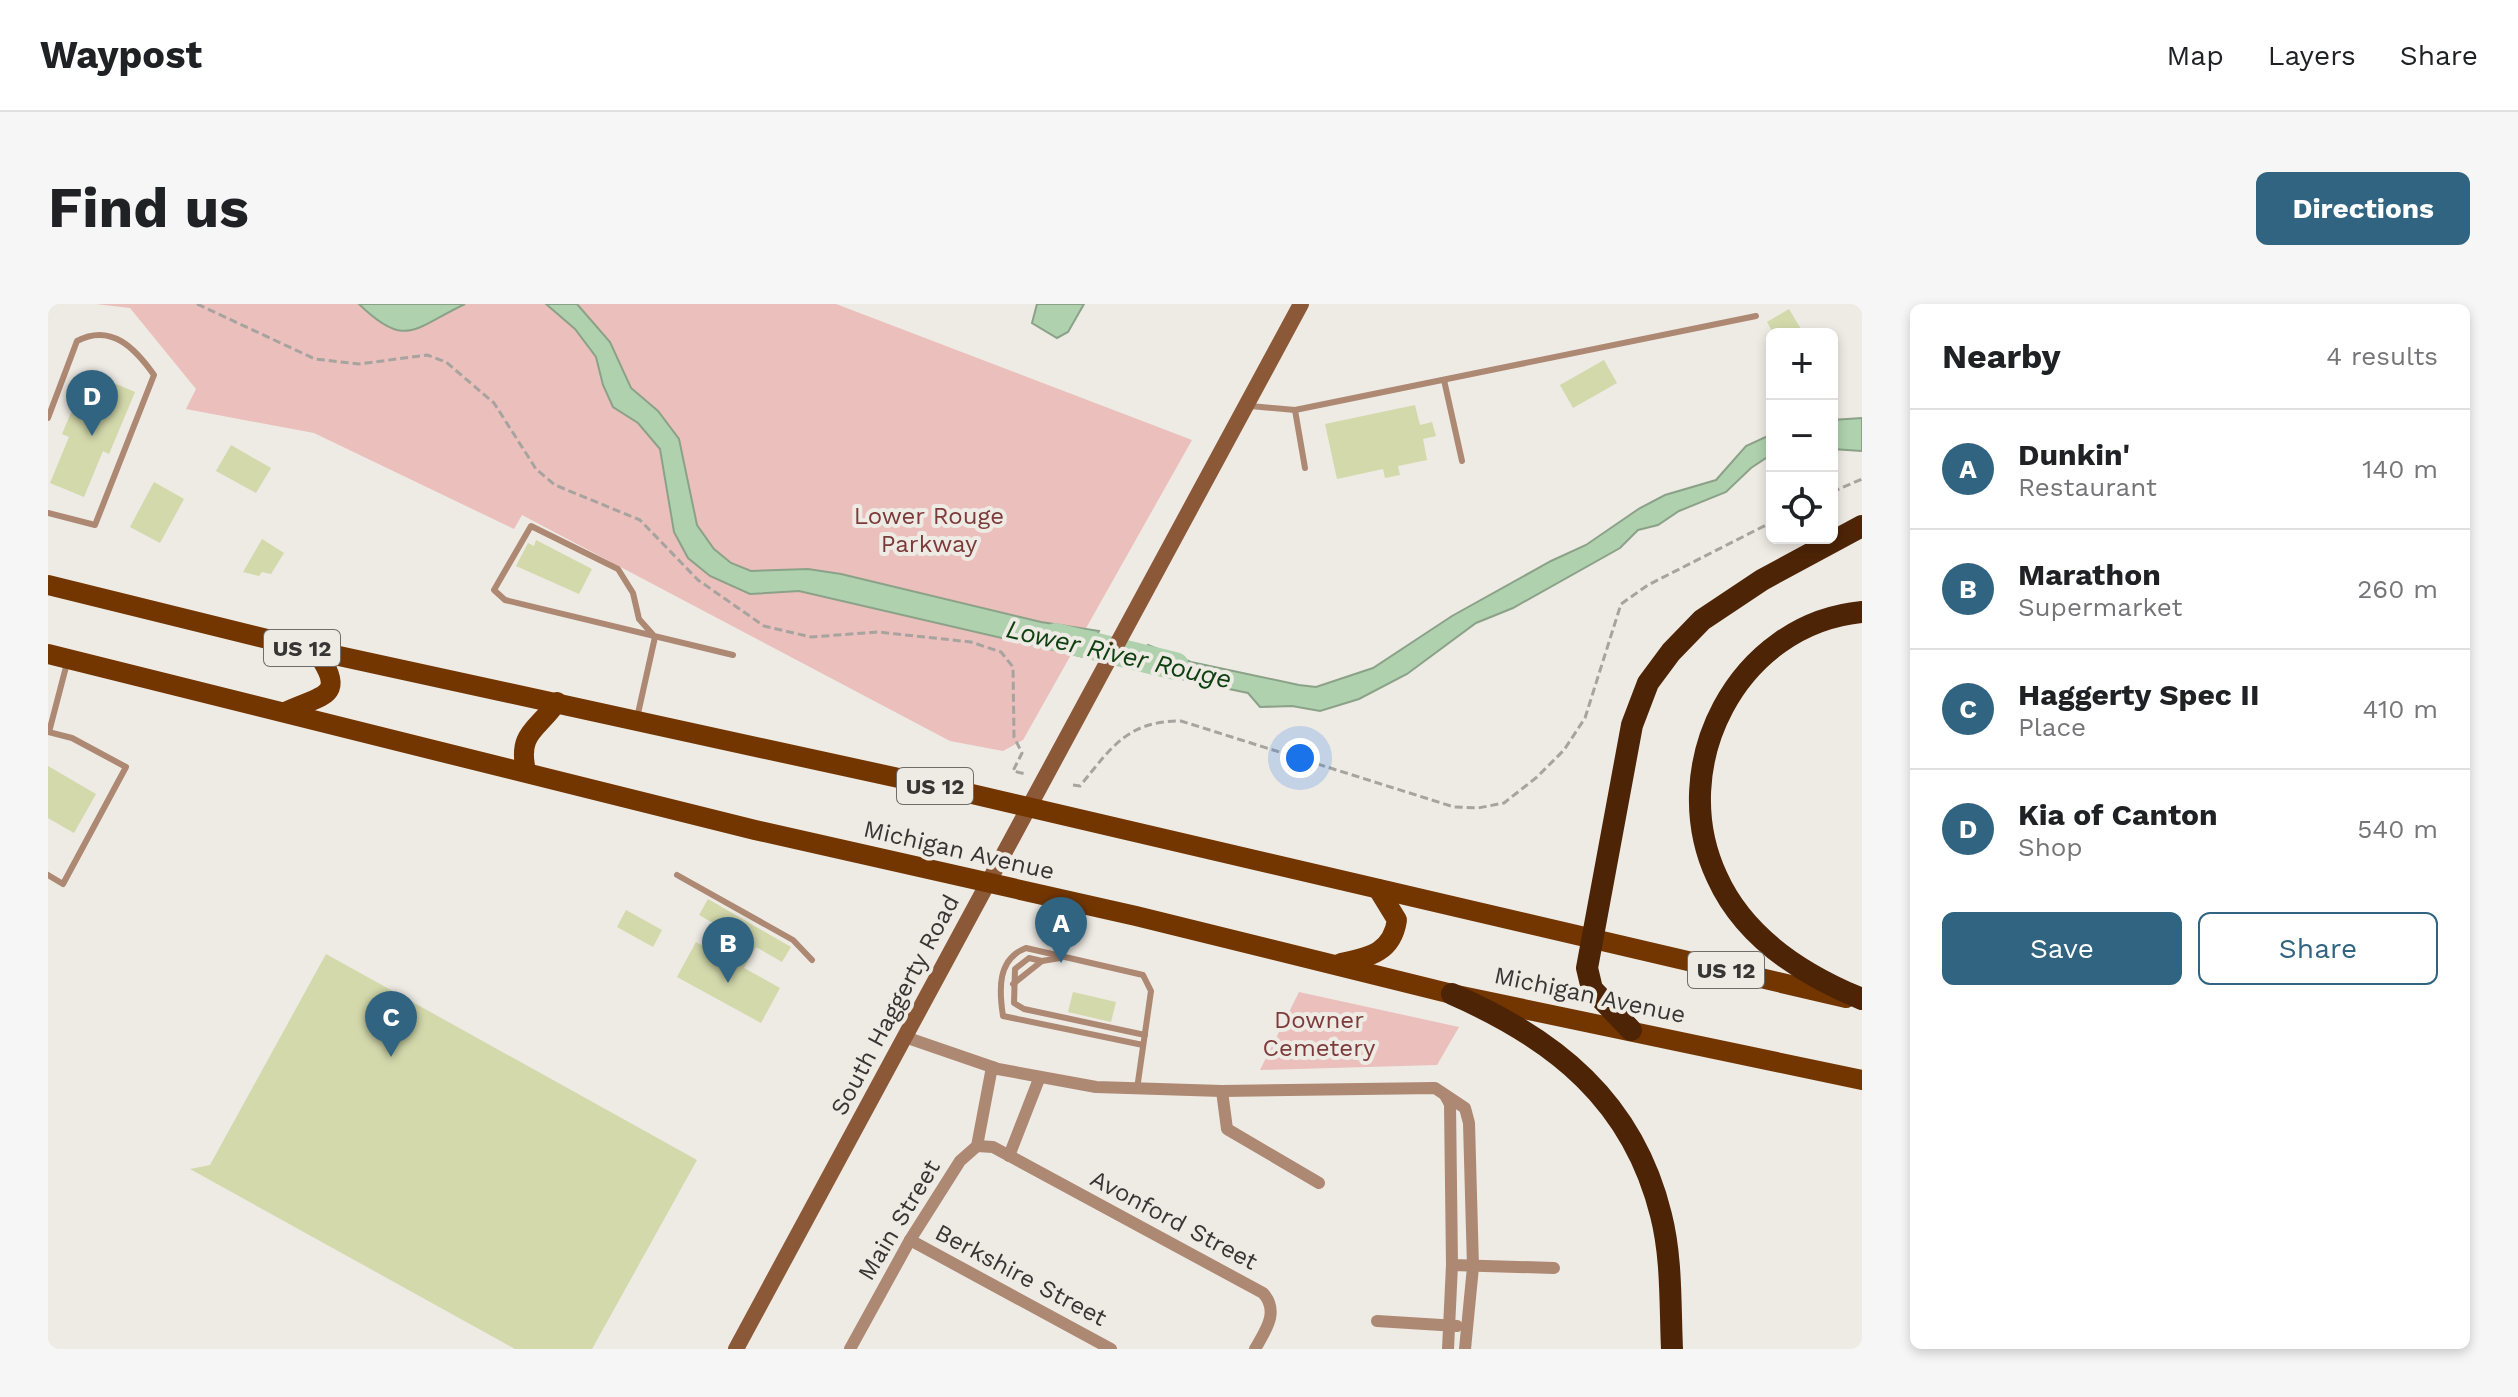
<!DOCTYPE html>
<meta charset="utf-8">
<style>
:root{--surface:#fff;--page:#f6f6f6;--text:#202124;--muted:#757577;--line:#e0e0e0;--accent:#306480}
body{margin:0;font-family:"Work Sans",sans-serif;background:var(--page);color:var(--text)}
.controls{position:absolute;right:24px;top:24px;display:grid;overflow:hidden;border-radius:12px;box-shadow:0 4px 12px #0003}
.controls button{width:72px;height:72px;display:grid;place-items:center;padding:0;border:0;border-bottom:2px solid var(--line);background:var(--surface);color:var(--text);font:40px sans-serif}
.you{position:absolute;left:1252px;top:454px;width:28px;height:28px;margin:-20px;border:6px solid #fff;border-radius:50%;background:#1a73e8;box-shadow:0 0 0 12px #1a73e833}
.badge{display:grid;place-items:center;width:52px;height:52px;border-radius:50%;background:var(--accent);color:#fff;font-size:26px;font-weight:700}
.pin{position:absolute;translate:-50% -66px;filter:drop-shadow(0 2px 4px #0008)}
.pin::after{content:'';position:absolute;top:42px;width:28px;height:24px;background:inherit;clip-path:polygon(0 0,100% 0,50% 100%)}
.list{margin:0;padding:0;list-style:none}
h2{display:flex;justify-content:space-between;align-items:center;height:104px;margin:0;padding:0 32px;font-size:34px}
h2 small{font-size:26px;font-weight:400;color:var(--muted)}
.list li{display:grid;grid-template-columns:52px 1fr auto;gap:24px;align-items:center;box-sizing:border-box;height:120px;padding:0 32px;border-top:2px solid var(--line)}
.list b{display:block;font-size:30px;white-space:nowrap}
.list p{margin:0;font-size:26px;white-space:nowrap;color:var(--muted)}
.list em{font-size:26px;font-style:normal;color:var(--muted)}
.actions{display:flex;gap:16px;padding:24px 32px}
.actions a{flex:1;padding:18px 0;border:2px solid var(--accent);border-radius:12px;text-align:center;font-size:28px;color:var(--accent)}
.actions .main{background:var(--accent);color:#fff}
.icon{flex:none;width:44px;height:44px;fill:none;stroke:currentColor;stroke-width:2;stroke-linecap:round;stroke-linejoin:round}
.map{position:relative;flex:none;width:1814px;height:1045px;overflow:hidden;border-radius:12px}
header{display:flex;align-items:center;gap:48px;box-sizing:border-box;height:112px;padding:0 40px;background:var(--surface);border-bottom:2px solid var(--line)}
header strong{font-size:38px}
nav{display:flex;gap:44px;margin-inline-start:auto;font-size:28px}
.intro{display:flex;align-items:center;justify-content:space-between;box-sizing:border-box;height:192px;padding:0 48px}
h1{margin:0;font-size:56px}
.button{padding:20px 36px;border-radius:12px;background:var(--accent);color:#fff;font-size:28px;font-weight:700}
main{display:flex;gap:48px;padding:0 48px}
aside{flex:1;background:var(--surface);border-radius:12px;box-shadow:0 4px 12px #0003}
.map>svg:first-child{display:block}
.green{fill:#eabfbc}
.water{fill:#afd1ad;stroke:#8ba289;stroke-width:2}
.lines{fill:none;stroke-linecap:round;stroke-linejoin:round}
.river{stroke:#afd1ad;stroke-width:28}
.building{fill:#d3d9ab}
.path{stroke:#a7a49f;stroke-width:3;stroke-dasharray:8 4;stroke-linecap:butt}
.lane{stroke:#ad8873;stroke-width:6}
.street{stroke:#ad8873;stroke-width:12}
.secondary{stroke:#8c5938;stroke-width:16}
.primary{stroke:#733601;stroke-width:20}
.highway{stroke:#4d2406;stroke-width:22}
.labels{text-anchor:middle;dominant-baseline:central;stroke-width:8;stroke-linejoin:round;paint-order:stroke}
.shield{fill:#eeeae4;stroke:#6f6c69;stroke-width:2}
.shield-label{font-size:22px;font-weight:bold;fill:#383634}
.park-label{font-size:24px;fill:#7c3a3a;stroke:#eeeae4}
.street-label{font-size:24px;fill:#383634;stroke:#eeeae4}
.water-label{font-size:26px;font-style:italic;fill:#0f4011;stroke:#eeeae4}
</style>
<header>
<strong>Waypost</strong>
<nav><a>Map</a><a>Layers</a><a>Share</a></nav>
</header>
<div class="intro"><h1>Find us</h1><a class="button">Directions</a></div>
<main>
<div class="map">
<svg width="1814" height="1045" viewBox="0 0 1814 1045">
<rect width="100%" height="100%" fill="#eeeae4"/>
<!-- green -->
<g class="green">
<polygon points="48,0 788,0 1144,136 975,436 955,447 902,437 474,211 466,225 266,129 138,105 148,85 82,4"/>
<polygon points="1251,688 1411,723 1389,761 1212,766"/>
</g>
<!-- water -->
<g class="water">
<path d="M 311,0 L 417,0 C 366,24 358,46 311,0 Z"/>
<polygon points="498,0 529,0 562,38 583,84 610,107 631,135 649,221 666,245 683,259 703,267 760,265 793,270 993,318 1051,327 1036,353 751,287 702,290 662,272 640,254 626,228 612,145 590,119 565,103 555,81 548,53 527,25"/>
<polygon points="989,0 1036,0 1020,28 1009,34 984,19"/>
<polygon points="1814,114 1814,147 1784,145 1784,116"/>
<polygon points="1724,130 1724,150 1703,164 1678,188 1631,207 1610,221 1590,226 1572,244 1465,304 1428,319 1359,370 1311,395 1272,407 1244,402 1212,403 1200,389 1086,365 1100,341 1143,358 1251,381 1268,383 1325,364 1404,312 1503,257 1538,241 1592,204 1617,191 1668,176 1698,142"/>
</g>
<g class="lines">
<!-- river -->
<polyline class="river" points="1008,333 1127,362"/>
</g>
<!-- building -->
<g class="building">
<polygon points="1741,5 1756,30 1726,30 1719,18"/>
<polygon points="1556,56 1569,79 1525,104 1512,81"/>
<polygon points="40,68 87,88 61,150 55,147 36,193 2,179 21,133 14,130"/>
<polygon points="1367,101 1372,121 1384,118 1388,132 1375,135 1379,156 1350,162 1352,171 1337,174 1335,165 1289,175 1277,120"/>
<polygon points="183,141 223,164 208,189 168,167"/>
<polygon points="106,178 136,195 112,239 82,223"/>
<polygon points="214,235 236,249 223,270 214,268 211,272 195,268"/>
<polygon points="488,236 544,265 531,290 468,262 480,239 486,242"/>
<polygon points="0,462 48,490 26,529 0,514"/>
<polygon points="660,595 743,643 734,658 708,643 696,664 732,684 713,719 629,673 648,638 684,657 695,636 651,611"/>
<polygon points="578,606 614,626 605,643 569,623"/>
<polygon points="278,650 649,856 544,1045 467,1045 142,865 162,861"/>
<polygon points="1025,688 1068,698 1063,718 1020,708"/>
</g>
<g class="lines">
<!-- path -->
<g class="path">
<polyline points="149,0 267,55 311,60 379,51 398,58 446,99 488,165 507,181 592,216 650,276 716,322 763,333 830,328 923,338 953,348 965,363 966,433 974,449 965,467 978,470"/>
<polyline points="1784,188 1814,175"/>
<path d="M 1025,481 L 1032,482 C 1064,443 1079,417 1133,417 L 1406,503 L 1430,504 L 1456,499 L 1489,473 L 1516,446 L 1537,414 L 1573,300 L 1600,281 L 1724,218"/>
</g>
<!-- lane -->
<g class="lane">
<polyline points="1396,76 1414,157"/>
<polyline points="1202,102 1247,106 1708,12"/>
<polyline points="1247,106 1257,164"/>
<path d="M 0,114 L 29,37 C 63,19 87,44 106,71 L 47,221 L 0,209"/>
<polyline points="607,333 591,315 585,289 570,265 483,222 446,286 457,296 685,351"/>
<polyline points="589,414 607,333"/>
<polyline points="0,428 24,434 78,463 15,580 0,571"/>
<polyline points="1,428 19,359"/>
<polyline points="629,571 745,636 764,656"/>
<polyline points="994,657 981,654 967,665 966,699 976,705 1097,731"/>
<polyline points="965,680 994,657 1012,654"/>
<path d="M 1089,785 L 1103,687 L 1095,671 L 978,644 C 949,655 951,686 955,712 L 1095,741"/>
</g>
<!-- street -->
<g class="street">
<polyline points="857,733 950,765 1048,783 1174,787 1387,784 1417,804 1421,819 1425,963 1417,1045"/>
<polyline points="1174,787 1179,825 1271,879"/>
<polyline points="1397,791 1402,800 1404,961 1400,1045"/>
<path d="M 929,842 L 945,843 L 1215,989 C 1232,1008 1217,1027 1207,1045"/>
<polyline points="961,852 991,775"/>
<polyline points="862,936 1063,1045"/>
<polyline points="1404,961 1506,964"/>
<polyline points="1329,1017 1409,1022"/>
<polyline points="802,1045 862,936 912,857 929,842 944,763"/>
</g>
<!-- secondary -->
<polyline class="secondary" points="688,1045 1253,0"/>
<!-- primary -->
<g class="primary">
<polyline points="0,281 268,347 924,490 1798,694"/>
<polyline points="0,350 707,526 1088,612 1404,690 1814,776"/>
<path d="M 237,408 C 275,390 300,394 268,347"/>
<path d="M 478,467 C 469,428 490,426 509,398"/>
<path d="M 1293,659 C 1321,653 1344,649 1349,616 L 1330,585"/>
</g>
<!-- highway -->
<g class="highway">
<path d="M 1814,308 C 1689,320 1617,462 1669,573 C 1696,633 1755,671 1814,695"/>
<path d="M 1404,690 C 1507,735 1585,797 1613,911 C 1624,954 1622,1001 1624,1045"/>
<polyline points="1583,726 1544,685 1539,664 1584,421 1600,379 1623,348 1654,316 1714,276 1814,222"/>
</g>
</g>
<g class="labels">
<!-- shield labels -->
<g class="shield">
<rect x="216" y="326" width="76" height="36" rx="6"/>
<rect x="849" y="464" width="76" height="36" rx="6"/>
<rect x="1640" y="648" width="76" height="36" rx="6"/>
</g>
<g class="shield-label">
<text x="254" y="344">US 12</text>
<text x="887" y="482">US 12</text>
<text x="1678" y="666">US 12</text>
</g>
<!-- park labels -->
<g class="park-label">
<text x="881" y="212">Lower Rouge<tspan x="881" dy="28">Parkway</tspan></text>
<text x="1271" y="716">Downer<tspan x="1271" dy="28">Cemetery</tspan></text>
</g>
<!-- street labels -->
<g class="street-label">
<text transform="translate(911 546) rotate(13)">Michigan Avenue</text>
<text transform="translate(1542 691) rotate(12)">Michigan Avenue</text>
<text transform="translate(847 701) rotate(-62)">South Haggerty Road</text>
<text transform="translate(851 916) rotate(-59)">Main Street</text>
<text transform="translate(1126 916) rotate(28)">Avonford Street</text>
<text transform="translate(973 971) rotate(28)">Berkshire Street</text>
</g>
<!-- water labels -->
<g class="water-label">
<text transform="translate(1071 350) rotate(13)">Lower River Rouge</text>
</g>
</g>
</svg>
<div class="controls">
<button>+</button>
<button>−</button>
<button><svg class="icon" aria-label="locate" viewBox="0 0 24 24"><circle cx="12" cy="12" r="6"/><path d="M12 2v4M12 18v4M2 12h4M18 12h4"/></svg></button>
</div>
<div class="you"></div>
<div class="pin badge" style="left:1013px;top:659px">A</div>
<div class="pin badge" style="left:680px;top:679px">B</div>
<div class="pin badge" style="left:343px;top:753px">C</div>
<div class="pin badge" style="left:44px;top:132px">D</div>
</div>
<aside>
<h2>Nearby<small>4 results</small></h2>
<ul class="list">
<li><span class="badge">A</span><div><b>Dunkin'</b><p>Restaurant</p></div><em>140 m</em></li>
<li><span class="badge">B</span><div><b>Marathon</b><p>Supermarket</p></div><em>260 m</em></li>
<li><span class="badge">C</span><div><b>Haggerty Spec II</b><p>Place</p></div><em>410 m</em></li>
<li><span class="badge">D</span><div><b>Kia of Canton</b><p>Shop</p></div><em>540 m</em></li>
</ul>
<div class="actions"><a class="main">Save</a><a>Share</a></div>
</aside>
</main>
